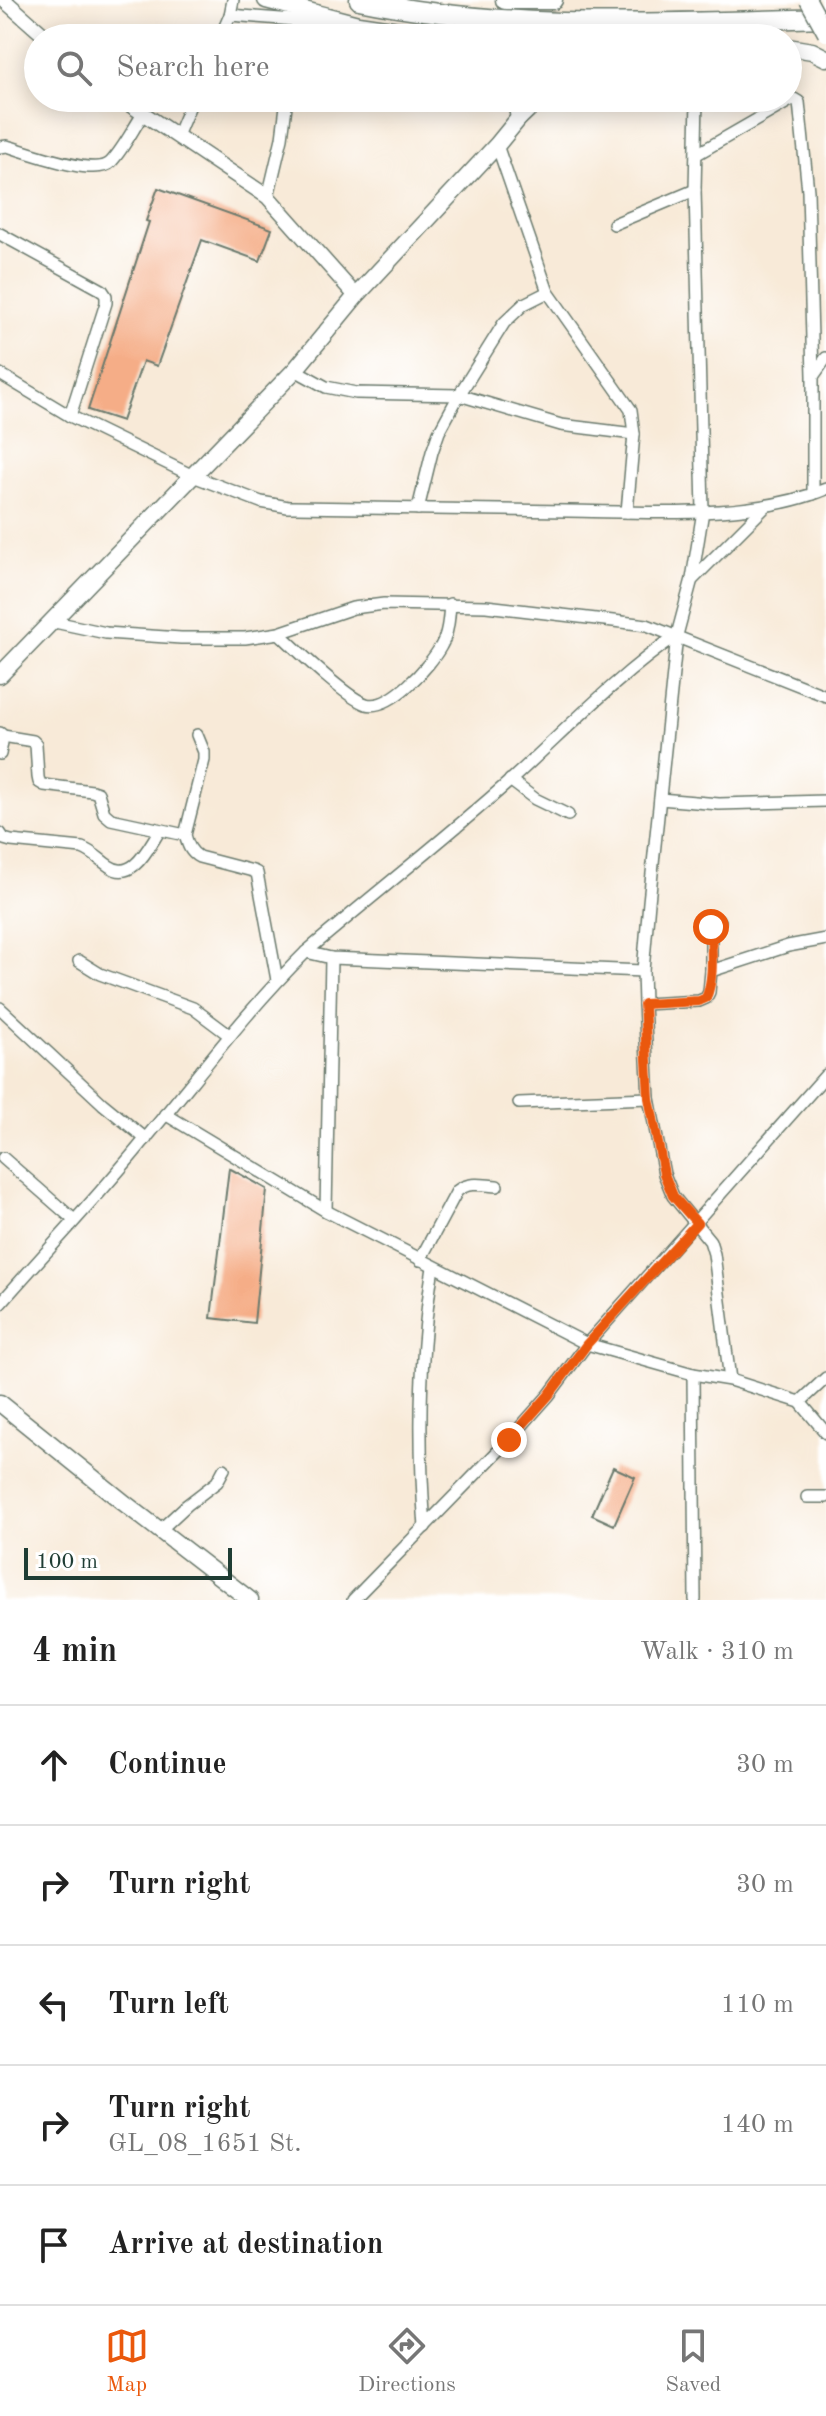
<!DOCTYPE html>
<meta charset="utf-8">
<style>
:root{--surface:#fff;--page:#f6f6f6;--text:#222;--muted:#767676;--line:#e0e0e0;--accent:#ea580c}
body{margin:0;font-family:"Old Standard TT",serif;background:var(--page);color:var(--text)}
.scale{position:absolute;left:24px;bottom:20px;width:208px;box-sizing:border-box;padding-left:8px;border:4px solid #1f3d34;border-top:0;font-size:22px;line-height:28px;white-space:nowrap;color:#1f3d34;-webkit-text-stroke:6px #fff;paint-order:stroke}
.stop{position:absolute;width:24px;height:24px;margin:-18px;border:6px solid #ea580c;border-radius:50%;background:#fff}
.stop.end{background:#ea580c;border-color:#fff;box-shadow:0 2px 8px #0008}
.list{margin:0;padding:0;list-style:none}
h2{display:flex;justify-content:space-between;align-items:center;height:104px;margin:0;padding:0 32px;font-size:34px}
h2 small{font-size:26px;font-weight:400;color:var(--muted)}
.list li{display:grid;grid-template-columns:52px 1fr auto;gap:24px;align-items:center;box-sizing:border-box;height:120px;padding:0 32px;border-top:2px solid var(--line)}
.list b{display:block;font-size:30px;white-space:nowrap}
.list p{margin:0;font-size:26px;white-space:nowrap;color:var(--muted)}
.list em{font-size:26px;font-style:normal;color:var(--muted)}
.icon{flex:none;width:44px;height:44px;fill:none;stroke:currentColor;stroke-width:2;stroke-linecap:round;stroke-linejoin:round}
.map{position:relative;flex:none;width:826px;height:1600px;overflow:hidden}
.search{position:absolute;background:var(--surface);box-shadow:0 4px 20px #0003;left:24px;right:24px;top:24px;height:88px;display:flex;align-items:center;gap:20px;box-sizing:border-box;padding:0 28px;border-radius:44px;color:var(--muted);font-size:30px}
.sheet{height:704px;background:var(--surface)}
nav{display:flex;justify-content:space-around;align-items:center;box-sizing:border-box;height:112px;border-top:2px solid var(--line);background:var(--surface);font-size:22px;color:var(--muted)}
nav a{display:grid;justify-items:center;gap:4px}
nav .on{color:var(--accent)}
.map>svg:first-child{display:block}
.building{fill:#f5ad87}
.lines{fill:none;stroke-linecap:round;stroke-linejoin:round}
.minor-casing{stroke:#6b7a6d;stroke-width:14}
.tertiary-casing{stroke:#6b7a6d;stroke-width:17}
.secondary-casing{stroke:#6b7a6d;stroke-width:19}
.primary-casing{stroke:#6b7a6d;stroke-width:19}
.trunk-casing{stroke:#6b7a6d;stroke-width:21}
.minor{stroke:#fff;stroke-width:11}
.tertiary{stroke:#fff;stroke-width:14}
.secondary{stroke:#fff;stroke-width:16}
.primary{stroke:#fff;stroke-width:16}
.trunk{stroke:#fff;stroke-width:18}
.primary-bridge-casing{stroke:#6b7a6d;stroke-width:19;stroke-linecap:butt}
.primary-bridge{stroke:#fff;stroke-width:16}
.route{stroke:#ea580c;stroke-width:10}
</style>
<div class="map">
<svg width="826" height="1600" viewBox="0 0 826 1600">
<rect width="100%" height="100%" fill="#fff"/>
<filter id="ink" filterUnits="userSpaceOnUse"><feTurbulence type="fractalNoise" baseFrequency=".0125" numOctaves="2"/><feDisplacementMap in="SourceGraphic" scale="16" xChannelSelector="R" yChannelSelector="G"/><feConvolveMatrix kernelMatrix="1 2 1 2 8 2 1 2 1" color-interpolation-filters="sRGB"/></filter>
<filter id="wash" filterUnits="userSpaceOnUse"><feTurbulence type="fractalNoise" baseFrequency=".006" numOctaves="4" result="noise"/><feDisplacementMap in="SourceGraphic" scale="32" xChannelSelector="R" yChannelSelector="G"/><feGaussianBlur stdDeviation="1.8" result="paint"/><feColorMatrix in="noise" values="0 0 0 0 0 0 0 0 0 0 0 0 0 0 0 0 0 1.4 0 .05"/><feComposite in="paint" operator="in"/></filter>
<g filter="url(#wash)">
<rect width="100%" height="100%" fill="#f8ead8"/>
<g id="blocks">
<!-- building -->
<g class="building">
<polygon points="158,188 272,229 260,261 202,240 157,366 143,361 122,421 88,410 149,222 146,221"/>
<polygon points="229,1168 267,1189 254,1323 211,1318"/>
<polygon points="613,1467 635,1477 614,1525 592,1515"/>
</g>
</g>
</g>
<g filter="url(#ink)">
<use href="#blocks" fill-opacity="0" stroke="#6b7a6d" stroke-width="2"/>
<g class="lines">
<!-- minor casing -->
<g class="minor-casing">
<g id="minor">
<polyline points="230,15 333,23"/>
<polyline points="220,38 230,15 233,0"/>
<polyline points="295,38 297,22"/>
<polyline points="365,98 366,100"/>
<polyline points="697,98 695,190 703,511 692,579 677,635 649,902 643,971 644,1004 649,1098 664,1174 673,1196 710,1241 714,1254 730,1380"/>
<polyline points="177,136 193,98"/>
<polyline points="497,145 548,292 631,410 634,434 627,512"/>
<path d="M 0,147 L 7,146 C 28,152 96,178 111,162 C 124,148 133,129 143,114"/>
<polyline points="697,154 791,100 794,99 799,102 808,191 813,376 813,494"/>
<polyline points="268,197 282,138 287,98"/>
<polyline points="614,224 695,190"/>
<polyline points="0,234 102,290 106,296 106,303 70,416"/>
<polyline points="295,370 326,387 356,393 459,395 561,425 634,434"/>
<path d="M 0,374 L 70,416 L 193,476 L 261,502 L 288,507 C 381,509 474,510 568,511 C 648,512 752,520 826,489"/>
<polyline points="814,375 826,358"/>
<polyline points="418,509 432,452 439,432 459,395 504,323 524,304 548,292"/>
<polyline points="693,579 766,506"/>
<polyline points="50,621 106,633 181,638 245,638 279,633 353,608 384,604 486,606 647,625 826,696"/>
<path d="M 279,633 C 297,650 345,697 366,704 C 390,711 430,666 441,646 C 448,634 449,618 450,604"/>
<polyline points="0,733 3,736 0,754"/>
<path d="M 197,735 L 204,752 L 204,760 L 185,835 C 188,845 190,852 199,857 L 253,871 L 257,873 L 277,980"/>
<polyline points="3,736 33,741 36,744 38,777 39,782 44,785 92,791 98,793 104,813 111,819 185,835"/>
<polyline points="510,780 535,799 568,815"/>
<polyline points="660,799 719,804 826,801"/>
<path d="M 0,833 L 4,839 L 11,841 L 82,848 C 93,852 100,860 109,866 C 133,883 149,846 160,830"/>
<polyline points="306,952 331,958 643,971"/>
<polyline points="79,961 100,974 193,1008 229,1035"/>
<polyline points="711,971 711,927 713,923 720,921"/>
<polyline points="644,1004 699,1001 706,998 709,992 711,971 788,946 826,939"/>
<polyline points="0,1008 103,1104 146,1139"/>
<polyline points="519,1103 649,1098"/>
<polyline points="165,1114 326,1211 587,1344 693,1374 730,1380 800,1402 826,1433"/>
<polyline points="3,1158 74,1220"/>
<polyline points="326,1211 331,958"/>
<path d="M 420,1260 L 457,1191 C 469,1181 482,1185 497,1186"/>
<path d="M 0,1304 C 48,1249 100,1195 146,1138 C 199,1075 247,1010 306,952 C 374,894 445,839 512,779 C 566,730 616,677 677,635"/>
<polyline points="693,1374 695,1600"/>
<polyline points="800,1402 826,1378"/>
<polyline points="807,1497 826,1497"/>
<path d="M 425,1527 C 418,1439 419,1354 433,1267"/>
<polyline points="160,1530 187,1505 217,1482 224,1469"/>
<polyline points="353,1600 509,1440 549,1395 587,1344 826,1075"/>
</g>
</g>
<!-- tertiary casing -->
<g class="tertiary-casing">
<g id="tertiary">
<polyline points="4,0 47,38"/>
<polyline points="120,98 268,197 356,296"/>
</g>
</g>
<!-- secondary casing -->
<g class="secondary-casing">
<g id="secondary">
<polyline points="0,675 295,370 356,296 497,145 519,118 540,98"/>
<polyline points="0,1403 123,1502 250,1600"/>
</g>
</g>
<!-- primary casing -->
<g class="primary-casing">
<g id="primary">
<polyline points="266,0 358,24 453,38"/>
<polyline points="788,47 812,51 826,58"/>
<polyline points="515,98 519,118"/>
</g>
</g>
<!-- trunk casing -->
<g class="trunk-casing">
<g id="trunk">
<path d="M 359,0 C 513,32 670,22 826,18"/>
<polyline points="505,0 553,0"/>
</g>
</g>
<!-- minor -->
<use href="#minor" class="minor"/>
<!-- tertiary -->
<use href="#tertiary" class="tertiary"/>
<!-- secondary -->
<use href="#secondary" class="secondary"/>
<!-- primary -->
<use href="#primary" class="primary"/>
<!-- trunk -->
<use href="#trunk" class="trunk"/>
<!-- primary-bridge casing -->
<g class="primary-bridge-casing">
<polyline id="primary-bridge" points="808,0 826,33"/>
</g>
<!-- primary-bridge -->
<use href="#primary-bridge" class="primary-bridge"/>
</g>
</g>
<g class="lines" filter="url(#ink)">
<!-- route -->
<path class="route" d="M 509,1440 L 549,1395 L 587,1344 L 697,1223 L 673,1196 L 664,1174 L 649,1098 L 644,1004 L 699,1001 L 706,998 C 715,977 711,949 711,927"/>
</g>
</svg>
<div class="scale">100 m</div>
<div class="stop" style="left:711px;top:927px"></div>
<div class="stop end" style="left:509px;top:1440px"></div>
<div class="search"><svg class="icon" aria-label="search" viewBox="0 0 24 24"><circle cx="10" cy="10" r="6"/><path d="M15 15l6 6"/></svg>Search here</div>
</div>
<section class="sheet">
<h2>4 min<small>Walk · 310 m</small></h2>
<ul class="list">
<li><svg class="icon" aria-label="ahead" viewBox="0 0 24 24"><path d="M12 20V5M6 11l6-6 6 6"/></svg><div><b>Continue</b></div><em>30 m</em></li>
<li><svg class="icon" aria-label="right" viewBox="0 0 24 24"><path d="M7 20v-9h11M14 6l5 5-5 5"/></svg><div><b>Turn right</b></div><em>30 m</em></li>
<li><svg class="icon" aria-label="left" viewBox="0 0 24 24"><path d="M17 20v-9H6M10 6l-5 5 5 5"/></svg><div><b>Turn left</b></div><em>110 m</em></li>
<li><svg class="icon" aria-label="right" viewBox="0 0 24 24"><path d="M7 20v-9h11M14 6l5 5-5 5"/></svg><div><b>Turn right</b><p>GL_08_1651 St.</p></div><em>140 m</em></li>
<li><svg class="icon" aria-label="arrive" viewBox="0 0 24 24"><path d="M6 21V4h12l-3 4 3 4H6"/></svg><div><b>Arrive at destination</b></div></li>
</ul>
</section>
<nav>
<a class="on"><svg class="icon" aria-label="map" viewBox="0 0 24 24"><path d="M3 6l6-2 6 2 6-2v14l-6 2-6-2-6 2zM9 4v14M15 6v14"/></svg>Map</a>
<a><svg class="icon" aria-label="directions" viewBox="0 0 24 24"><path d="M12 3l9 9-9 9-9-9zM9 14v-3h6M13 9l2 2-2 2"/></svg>Directions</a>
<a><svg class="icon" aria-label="saved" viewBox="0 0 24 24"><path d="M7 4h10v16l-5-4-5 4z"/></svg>Saved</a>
</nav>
